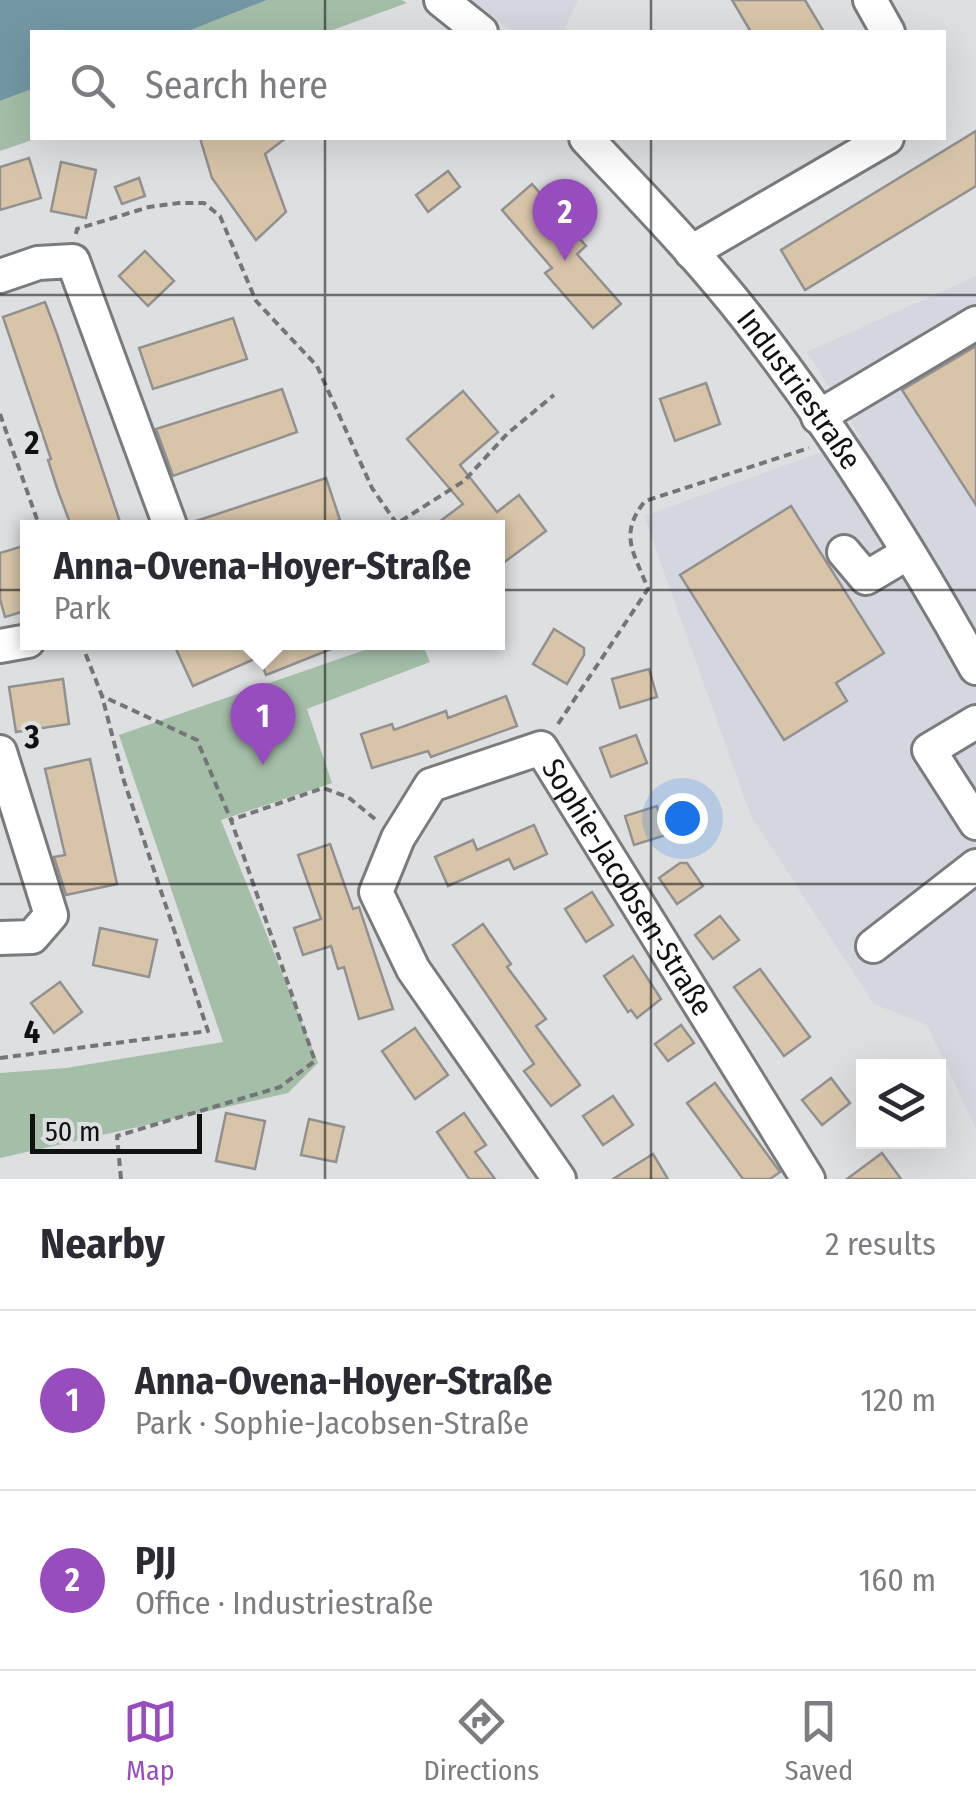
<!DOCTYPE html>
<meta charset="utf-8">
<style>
:root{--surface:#fff;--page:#f7f7f7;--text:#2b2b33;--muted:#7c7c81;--line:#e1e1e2;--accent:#984dbe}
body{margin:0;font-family:"Fira Sans Condensed",sans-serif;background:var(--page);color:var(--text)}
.controls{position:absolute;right:30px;bottom:30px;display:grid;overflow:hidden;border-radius:0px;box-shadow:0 10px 40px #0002}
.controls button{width:90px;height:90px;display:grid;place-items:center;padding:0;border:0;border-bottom:2px solid var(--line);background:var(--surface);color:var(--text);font:50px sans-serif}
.scale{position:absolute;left:30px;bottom:25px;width:172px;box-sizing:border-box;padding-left:10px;border:5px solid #101111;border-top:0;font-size:28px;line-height:35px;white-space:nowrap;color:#101111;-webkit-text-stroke:8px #dedfe1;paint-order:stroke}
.you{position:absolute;left:682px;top:818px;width:35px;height:35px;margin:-25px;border:8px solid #fff;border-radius:50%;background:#1a73e8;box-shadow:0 0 0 15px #1a73e833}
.badge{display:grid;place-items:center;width:65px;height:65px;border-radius:50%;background:var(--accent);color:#fff;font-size:32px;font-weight:700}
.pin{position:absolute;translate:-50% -82px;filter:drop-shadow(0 2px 5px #0008)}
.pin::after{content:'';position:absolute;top:52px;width:35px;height:30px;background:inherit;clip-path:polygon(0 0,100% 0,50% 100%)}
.popup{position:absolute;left:20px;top:520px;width:485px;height:130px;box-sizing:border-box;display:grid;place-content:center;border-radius:0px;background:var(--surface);filter:drop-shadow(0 2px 8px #0005);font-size:32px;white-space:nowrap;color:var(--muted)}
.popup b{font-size:38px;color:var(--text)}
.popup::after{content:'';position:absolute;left:50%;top:100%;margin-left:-20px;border:20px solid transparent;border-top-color:var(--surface)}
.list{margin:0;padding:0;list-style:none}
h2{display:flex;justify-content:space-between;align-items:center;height:130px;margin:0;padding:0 40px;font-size:42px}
h2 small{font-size:32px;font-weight:400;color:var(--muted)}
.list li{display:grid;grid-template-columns:65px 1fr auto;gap:30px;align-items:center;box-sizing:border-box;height:180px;padding:0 40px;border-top:2px solid var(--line)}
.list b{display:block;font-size:38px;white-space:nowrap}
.list p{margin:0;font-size:32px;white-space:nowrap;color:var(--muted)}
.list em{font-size:32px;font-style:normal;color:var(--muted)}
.icon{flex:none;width:55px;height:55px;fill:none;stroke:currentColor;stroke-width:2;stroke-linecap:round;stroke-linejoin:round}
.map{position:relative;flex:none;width:976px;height:1179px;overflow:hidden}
.search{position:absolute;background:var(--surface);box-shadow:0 10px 40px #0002;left:30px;right:30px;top:30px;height:110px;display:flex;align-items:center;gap:25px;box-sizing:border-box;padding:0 35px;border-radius:0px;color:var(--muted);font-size:38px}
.sheet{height:490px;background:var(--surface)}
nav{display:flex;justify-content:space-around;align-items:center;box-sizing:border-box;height:140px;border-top:2px solid var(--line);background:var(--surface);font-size:28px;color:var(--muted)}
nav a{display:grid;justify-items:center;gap:5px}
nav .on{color:var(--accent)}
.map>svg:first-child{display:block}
.built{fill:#d4d6e0}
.green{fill:#a4bea8}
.water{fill:#7398a3}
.building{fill:#d8c5a9;stroke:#92918f;stroke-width:2.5}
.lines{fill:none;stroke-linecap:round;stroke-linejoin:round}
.minor-casing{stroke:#7a7b7d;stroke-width:38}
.path{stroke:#747576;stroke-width:4;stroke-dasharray:8 5;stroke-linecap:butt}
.minor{stroke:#fff;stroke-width:32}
.grid{fill:none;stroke:#101111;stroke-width:2.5;stroke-opacity:0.55}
.labels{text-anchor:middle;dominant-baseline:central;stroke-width:8;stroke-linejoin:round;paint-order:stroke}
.street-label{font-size:30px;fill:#101111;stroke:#dedfe1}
.grid-label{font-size:32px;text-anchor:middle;font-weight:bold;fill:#101111;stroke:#dedfe1;stroke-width:8;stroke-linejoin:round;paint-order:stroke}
</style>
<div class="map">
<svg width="976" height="1179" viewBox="0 0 976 1179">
<rect width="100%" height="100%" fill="#dedfe1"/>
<!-- built -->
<g class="built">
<polygon points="471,0 578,0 563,32 513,32"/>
<polygon points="976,276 976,1129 927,1025 874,1004 751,816 644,516 861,438 807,352"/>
</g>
<!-- green -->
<g class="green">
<polygon points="267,0 402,0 407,3 327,32 186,32"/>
<polygon points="32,89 32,138 38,138 0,151 0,101"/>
<polygon points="385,643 422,643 430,662 307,709 332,783 221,820 318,1063 288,1093 0,1158 0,1073 66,1068 223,1042 119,735"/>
</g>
<!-- water -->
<polygon class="water" points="0,0 267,0 186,32 32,32 32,89 0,101"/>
<!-- building -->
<g class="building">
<polygon points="732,0 805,0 824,32 751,32"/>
<polygon points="976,131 976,186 805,290 781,250"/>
<polygon points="200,138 286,138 265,154 286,212 256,240 212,178"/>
<polygon points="29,158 41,198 0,210 0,167"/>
<polygon points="61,162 96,170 86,218 51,211"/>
<polygon points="448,171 460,187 428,212 416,195"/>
<polygon points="139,178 145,196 122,204 115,187"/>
<polygon points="532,184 586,246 577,254 621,304 593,328 545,273 552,268 502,210"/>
<polygon points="145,251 174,281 148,306 119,276"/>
<polygon points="45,302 57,334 122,528 72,528 58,491 48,460 51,459 3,317"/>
<polygon points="233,318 247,359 153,389 139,348"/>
<polygon points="976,346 976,505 902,390"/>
<polygon points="706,383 720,424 675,441 660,399"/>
<polygon points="282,389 297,432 173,476 156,429"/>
<polygon points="463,391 498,432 460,465 497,512 519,495 546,531 498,567 498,528 431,528 463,504 407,439"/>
<polygon points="326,478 340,520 316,528 190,528 190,523"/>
<polygon points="791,506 884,653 836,683 847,701 784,740 680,575"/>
<polygon points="23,546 28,564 28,610 5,617 0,599 0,553"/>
<polygon points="554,629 584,648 584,655 567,684 533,664"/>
<polygon points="191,642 344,642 344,644 266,675 259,657 193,686 176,649"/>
<polygon points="649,669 657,697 620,708 612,679"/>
<polygon points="63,679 69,724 16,732 9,687"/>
<polygon points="506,696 517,726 431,757 428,751 372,768 361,734 392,724 394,730 446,711 448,718"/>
<polygon points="636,735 647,763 611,777 600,748"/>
<polygon points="90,759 117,884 66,895 54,857 65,855 45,769"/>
<polygon points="657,806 666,835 634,845 625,816"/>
<polygon points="534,825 547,854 514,869 509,859 448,886 435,857 473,840 477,850"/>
<polygon points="330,844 353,909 359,907 393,1009 359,1019 344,967 338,969 331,946 303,955 294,928 321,919 298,855"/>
<polygon points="680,863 687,863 703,886 677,904 659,878"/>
<polygon points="592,892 613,925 586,942 565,909"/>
<polygon points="720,916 739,940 713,959 695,935"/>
<polygon points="483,924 511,964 507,967 546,1019 536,1026 580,1085 551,1106 524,1071 534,1064 453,945"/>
<polygon points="100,928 157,940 149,977 93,965"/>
<polygon points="633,956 661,999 637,1018 631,1010 628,1012 604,976"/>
<polygon points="760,969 810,1037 784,1056 734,987"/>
<polygon points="60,982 82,1012 54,1033 31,1003"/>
<polygon points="681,1025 694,1043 668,1061 655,1044"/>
<polygon points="415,1028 448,1075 415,1099 382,1051"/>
<polygon points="831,1078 850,1103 822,1125 802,1100"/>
<polygon points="715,1083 780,1172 770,1179 743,1179 687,1103"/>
<polygon points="613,1096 633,1125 603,1145 583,1116"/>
<polygon points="226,1113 265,1121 255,1169 216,1161"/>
<polygon points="464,1113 486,1145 475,1152 495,1179 469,1179 437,1132"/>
<polygon points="309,1119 344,1127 336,1162 301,1155"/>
<polygon points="882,1153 901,1179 847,1179"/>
<polygon points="653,1154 668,1179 613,1179"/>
</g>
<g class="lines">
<!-- minor casing -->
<g class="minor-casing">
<g id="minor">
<polyline points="441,0 481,32"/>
<polyline points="870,0 888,32"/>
<path id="s1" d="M 586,138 C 641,197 698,255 748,319 C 832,427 909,547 976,668"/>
<polyline points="691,252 887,138"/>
<polyline points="0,276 38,263 73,261 171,528"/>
<polyline points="818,417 976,323"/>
<polyline points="844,552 866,578 908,553"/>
<polyline points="0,646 28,641"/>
<polyline points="976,722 929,750 976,823"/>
<polyline points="0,752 51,915 32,937 0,938"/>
<polyline points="873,946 976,866"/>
<path id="s2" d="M 559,1179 L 413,969 L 376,892 L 398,838 L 431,785 L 541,748 L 808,1179"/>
</g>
</g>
<!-- path -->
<g class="path">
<polyline points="76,234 77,229 149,207 179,203 204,203 220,216 256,301 317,366 372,488 397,524"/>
<polyline points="0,414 40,528"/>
<polyline points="390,528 464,481 507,434 554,395"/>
<polyline points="81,642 102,696 197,740 231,820"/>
<path d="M 558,724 L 648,589 C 634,552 618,535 645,501 L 809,448"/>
<polyline points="0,1058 208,1031 124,781 102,696"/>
<polyline points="121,1179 117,1136 280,1087 315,1061 231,820 323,788 348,797 375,819"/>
</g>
<!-- minor -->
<use href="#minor" class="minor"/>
</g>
<!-- grid -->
<path class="grid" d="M 325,0 L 325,32M 651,0 L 651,32M 325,138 L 325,1179M 651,138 L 651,1179M 0,295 L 976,295M 0,590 L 976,590M 0,884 L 976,884"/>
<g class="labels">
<!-- street labels -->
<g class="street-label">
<text stroke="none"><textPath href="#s1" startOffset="330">Industriestraße</textPath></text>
<text stroke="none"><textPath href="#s2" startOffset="742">Sophie-Jacobsen-Straße</textPath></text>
</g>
</g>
<g class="grid-label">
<text x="32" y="454">2</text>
<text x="32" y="748">3</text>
<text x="32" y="1043">4</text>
</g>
</svg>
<div class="controls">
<button><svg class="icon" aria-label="layers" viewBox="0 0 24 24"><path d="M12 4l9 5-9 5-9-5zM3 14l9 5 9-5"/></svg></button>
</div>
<div class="scale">50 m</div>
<div class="you"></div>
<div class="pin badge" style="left:263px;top:765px">1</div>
<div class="popup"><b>Anna-Ovena-Hoyer-Straße</b>Park</div>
<div class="pin badge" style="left:565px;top:261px">2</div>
<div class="search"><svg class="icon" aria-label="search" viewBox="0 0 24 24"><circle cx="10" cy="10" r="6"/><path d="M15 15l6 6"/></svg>Search here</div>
</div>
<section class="sheet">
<h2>Nearby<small>2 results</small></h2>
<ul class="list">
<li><span class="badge">1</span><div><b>Anna-Ovena-Hoyer-Straße</b><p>Park · Sophie-Jacobsen-Straße</p></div><em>120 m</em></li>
<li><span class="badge">2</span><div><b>PJJ</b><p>Office · Industriestraße</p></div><em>160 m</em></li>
</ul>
</section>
<nav>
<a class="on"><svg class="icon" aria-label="map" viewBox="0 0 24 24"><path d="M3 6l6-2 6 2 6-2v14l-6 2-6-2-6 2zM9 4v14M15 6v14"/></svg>Map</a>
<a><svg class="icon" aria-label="directions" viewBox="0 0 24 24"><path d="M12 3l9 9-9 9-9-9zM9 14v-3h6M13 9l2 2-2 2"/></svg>Directions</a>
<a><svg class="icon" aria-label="saved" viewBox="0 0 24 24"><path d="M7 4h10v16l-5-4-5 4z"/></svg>Saved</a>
</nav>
